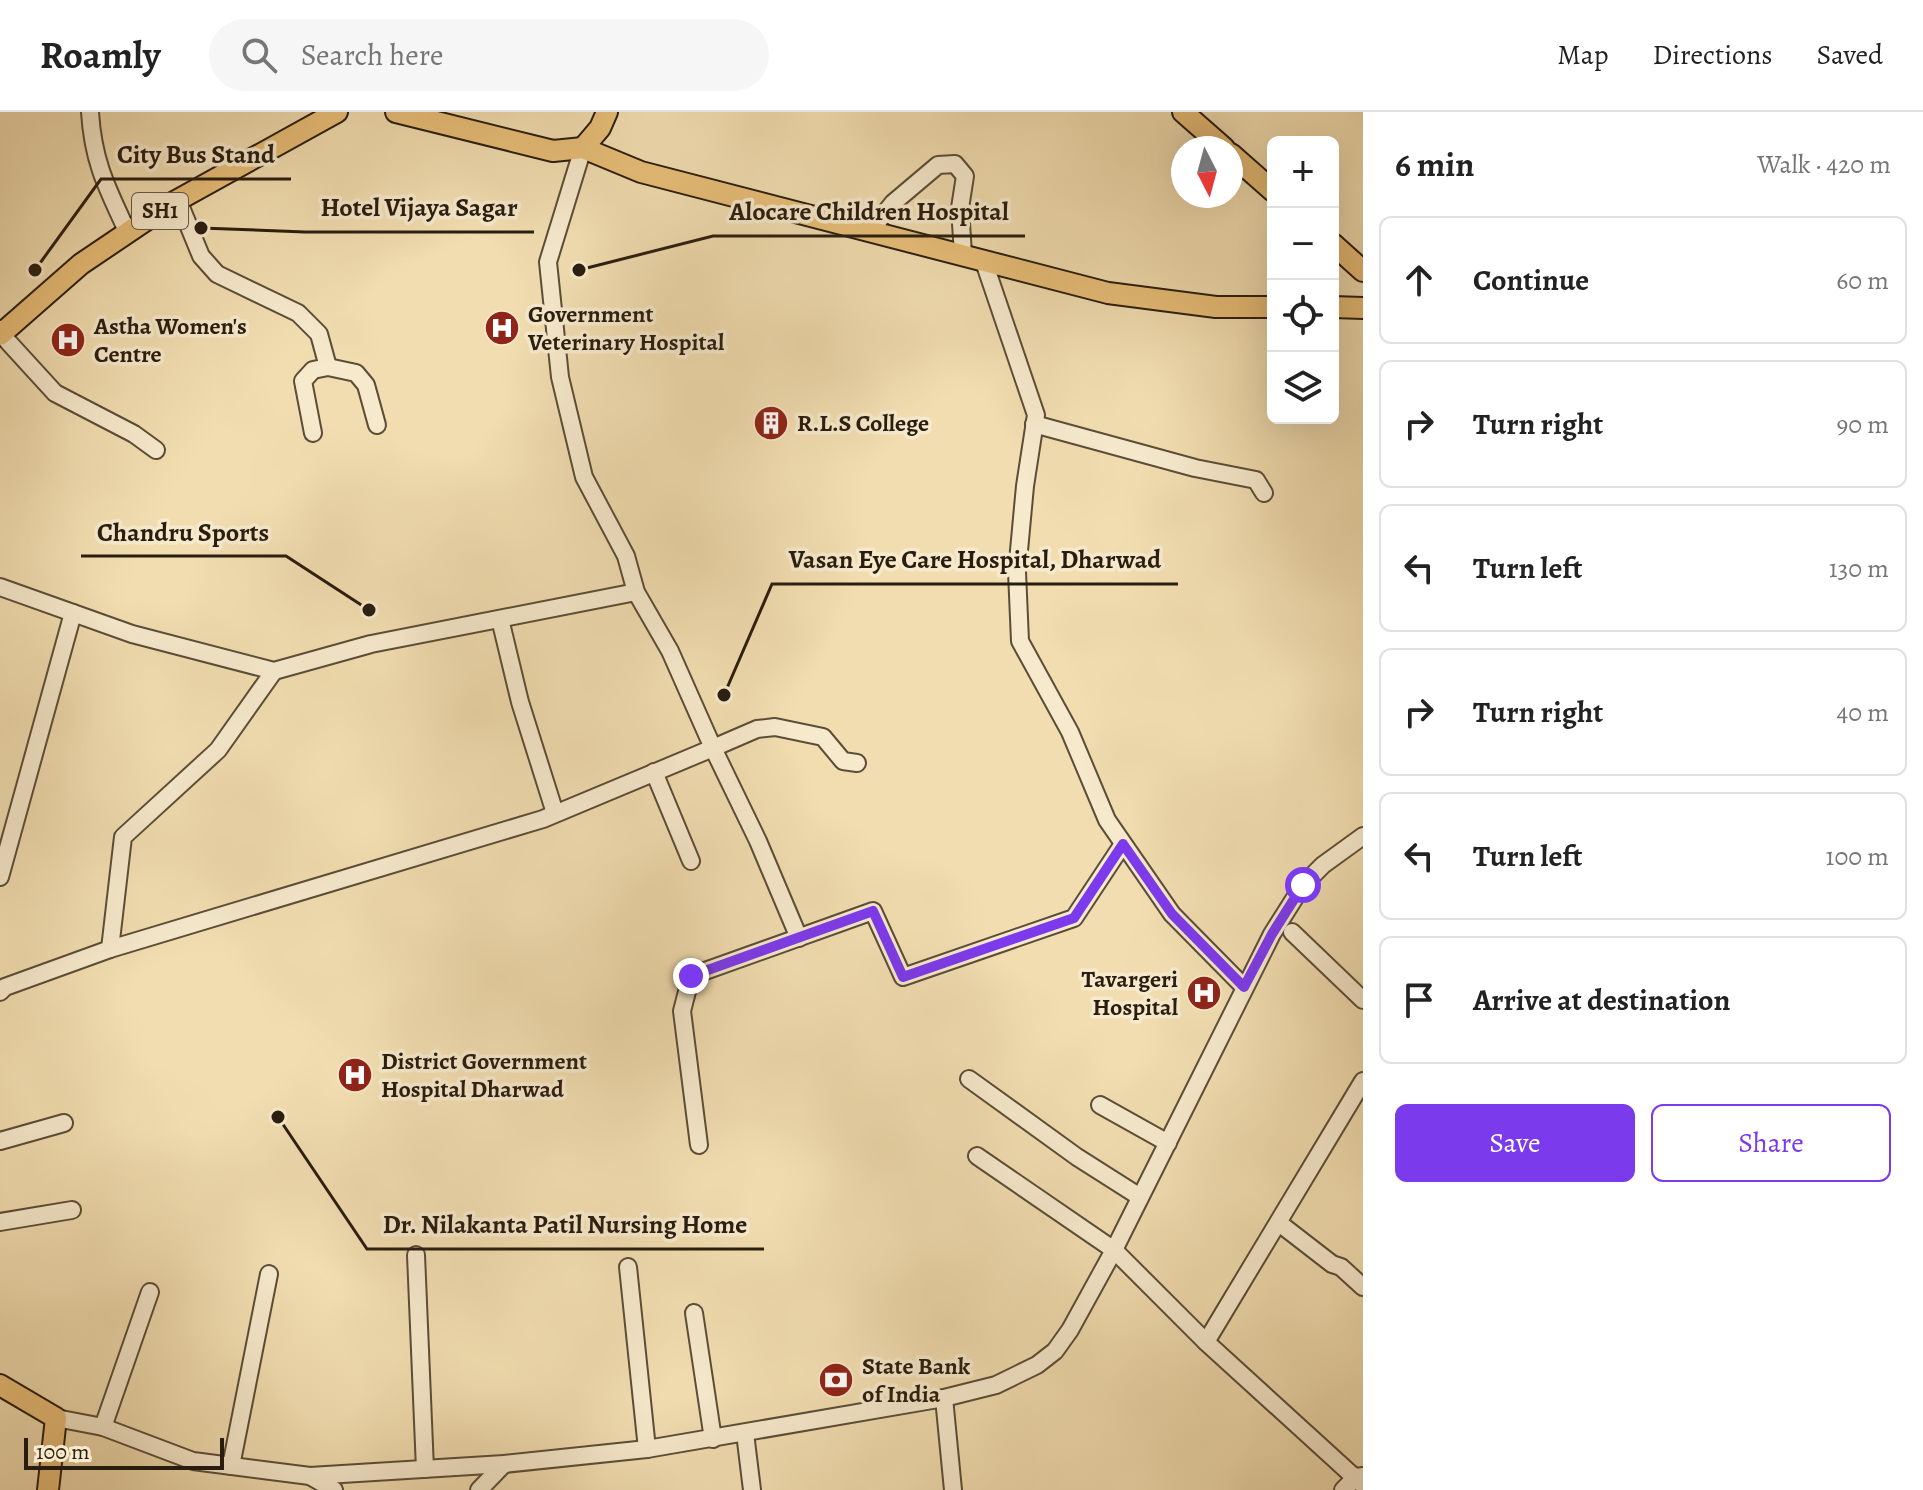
<!DOCTYPE html>
<meta charset="utf-8">
<style>
:root{--surface:#fff;--page:#f6f6f6;--text:#222;--muted:#767676;--line:#e0e0e0;--accent:#7c3aed}
body{margin:0;font-family:Alegreya,serif;background:var(--page);color:var(--text)}
.controls{position:absolute;right:24px;top:24px;display:grid;overflow:hidden;border-radius:12px;box-shadow:0 8px 32px #0002}
.controls button{width:72px;height:72px;display:grid;place-items:center;padding:0;border:0;border-bottom:2px solid var(--line);background:var(--surface);color:var(--text);font:40px sans-serif}
.compass{position:absolute;left:1171px;top:24px;width:72px;height:72px;border-radius:50%;background:var(--surface);box-shadow:0 8px 32px #0002;rotate:174deg}
.scale{position:absolute;left:24px;bottom:20px;width:200px;box-sizing:border-box;padding-left:8px;border:4px solid #291d0f;border-top:0;font-size:22px;line-height:28px;white-space:nowrap;color:#291d0f;-webkit-text-stroke:6px #f6e9cc;paint-order:stroke}
.stop{position:absolute;width:24px;height:24px;margin:-18px;border:6px solid #7c3aed;border-radius:50%;background:#fff}
.stop.end{background:#7c3aed;border-color:#fff;box-shadow:0 2px 8px #0008}
.list{margin:0;padding:0;list-style:none}
h2{display:flex;justify-content:space-between;align-items:center;height:104px;margin:0;padding:0 32px;font-size:34px}
h2 small{font-size:26px;font-weight:400;color:var(--muted)}
.list li{display:grid;grid-template-columns:52px 1fr auto;gap:24px;align-items:center;box-sizing:border-box;height:128px;margin:0 16px 16px;padding:0 16px;border:2px solid var(--line);border-radius:12px}
.list b{display:block;font-size:30px;white-space:nowrap}
.list em{font-size:26px;font-style:normal;color:var(--muted)}
.actions{display:flex;gap:16px;padding:24px 32px}
.actions a{flex:1;padding:18px 0;border:2px solid var(--accent);border-radius:12px;text-align:center;font-size:28px;color:var(--accent)}
.actions .main{background:var(--accent);color:#fff}
.icon{flex:none;width:44px;height:44px;fill:none;stroke:currentColor;stroke-width:2;stroke-linecap:round;stroke-linejoin:round}
.map{position:relative;flex:none;width:1363px;height:1378px;overflow:hidden}
header{display:flex;align-items:center;gap:48px;box-sizing:border-box;height:112px;padding:0 40px;background:var(--surface);border-bottom:2px solid var(--line)}
header strong{font-size:38px}
nav{display:flex;gap:44px;margin-inline-start:auto;font-size:28px}
.search{width:560px;height:72px;background:var(--page);display:flex;align-items:center;gap:20px;box-sizing:border-box;padding:0 28px;border-radius:44px;color:var(--muted);font-size:30px}
main{display:flex}
aside{flex:1;background:var(--surface)}
.map>svg:first-child{display:block}
.lines{fill:none;stroke-linecap:round;stroke-linejoin:round}
.minor-casing{stroke:#5b4d37;stroke-width:20}
.major-casing{stroke:#291d0f;stroke-width:24}
.minor{stroke:#f6e9cc;stroke-width:16}
.major{stroke:#e8be78;stroke-width:20}
.route{stroke:#7c3aed;stroke-width:10}
.labels{text-anchor:middle;dominant-baseline:central;stroke-width:7;stroke-linejoin:round;paint-order:stroke}
.shield{fill:#f6e9cc;stroke:#665a48;stroke-width:2}
.shield-label{font-size:22px;font-weight:bold;fill:#291d0f}
.poi-label{font-size:24px;font-weight:bold;fill:#291d0f;stroke:#f6e9cc;text-anchor:start}
.leader{fill:none;stroke:#291d0f;stroke-width:3}
.callout-dot{fill:#291d0f;stroke:#f6e9cc;stroke-width:3}
.callout-label{font-size:26px;text-anchor:middle;font-weight:bold;fill:#291d0f;stroke:#f6e9cc;stroke-width:7;stroke-linejoin:round;paint-order:stroke}
</style>
<header>
<strong>Roamly</strong>
<div class="search"><svg class="icon" aria-label="search" viewBox="0 0 24 24"><circle cx="10" cy="10" r="6"/><path d="M15 15l6 6"/></svg>Search here</div>
<nav><a>Map</a><a>Directions</a><a>Saved</a></nav>
</header>
<main>
<div class="map">
<svg width="1363" height="1378" viewBox="0 0 1363 1378">
<rect width="100%" height="100%" fill="#f1ddb0"/>
<filter id="stains"><feTurbulence type="fractalNoise" baseFrequency=".0025" numOctaves="4"/><feColorMatrix values="0 0 0 0 .2 0 0 0 0 .09 0 0 0 0 .02 0 0 0 .5 -.17"/></filter>
<radialGradient id="worn" r=".72"><stop offset=".6" stop-color="#630" stop-opacity="0"/><stop offset="1" stop-color="#630" stop-opacity=".3"/></radialGradient>
<g class="lines">
<!-- minor casing -->
<g class="minor-casing">
<g id="minor">
<path d="M 90,0 C 93,50 107,76 128,121"/>
<polyline points="178,88 201,144 217,162 298,201 319,222 328,255 313,258 303,269 313,321"/>
<polyline points="871,118 893,91 938,53 955,52 965,64 960,96 963,142"/>
<polyline points="983,147 1036,303 1025,374 1017,460 1020,529 1070,620 1107,708 1172,802 1244,875"/>
<polyline points="0,217 1,222 55,281 134,322 156,338"/>
<polyline points="328,255 356,261 366,273 377,313"/>
<polyline points="1034,312 1195,356 1256,368 1264,381"/>
<polyline points="0,475 132,522 274,559 371,532 636,480"/>
<polyline points="500,507 520,590 555,701"/>
<polyline points="654,660 691,749"/>
<polyline points="0,765 73,501"/>
<polyline points="1292,820 1363,888"/>
<polyline points="799,826 758,729 713,636 757,617 775,615 823,625 843,649 857,651"/>
<polyline points="110,837 123,725 218,638 274,559"/>
<polyline points="0,880 5,875 110,837 543,707 713,636 670,539 636,480 626,444 584,365 560,265 548,150 583,36"/>
<polyline points="969,967 1077,1045 1140,1085"/>
<polyline points="1100,993 1168,1031"/>
<polyline points="0,1029 64,1011"/>
<polyline points="699,1033 682,899 691,864 873,799 903,865 1074,806 1123,732"/>
<polyline points="977,1044 1114,1138 1206,1230 1363,1373"/>
<polyline points="0,1110 72,1098"/>
<polyline points="1279,1111 1332,1152 1341,1155 1363,1175"/>
<polyline points="416,1143 425,1357"/>
<polyline points="628,1155 647,1337"/>
<polyline points="694,1201 713,1327"/>
<polyline points="1206,1230 1363,969"/>
<polyline points="944,1286 953,1378"/>
<polyline points="56,1306 103,1315 193,1349 310,1364 504,1352 647,1337 944,1286 996,1273 1037,1253 1055,1239 1070,1218 1114,1138 1272,822 1303,773 1323,753 1363,724"/>
<polyline points="103,1315 150,1180"/>
<polyline points="745,1321 752,1378"/>
<polyline points="231,1354 269,1162"/>
<polyline points="310,1364 334,1378"/>
<polyline points="479,1378 504,1352"/>
<polyline points="1343,1378 1356,1365 1363,1364"/>
</g>
</g>
<!-- major casing -->
<g class="major-casing">
<g id="major">
<polyline points="396,0 553,39 583,36 641,60 1108,181 1216,195 1273,195"/>
<polyline points="1183,0 1224,36"/>
<polyline points="583,36 600,16 607,0"/>
<polyline points="1231,42 1273,79"/>
<polyline points="1333,132 1363,159"/>
<polyline points="1333,195 1363,196"/>
<polyline points="0,223 81,152 167,94 337,0"/>
<polyline points="0,1273 56,1306 48,1378"/>
</g>
</g>
<!-- minor -->
<use href="#minor" class="minor"/>
<!-- major -->
<use href="#major" class="major"/>
</g>
<g class="lines">
<!-- route -->
<polyline class="route" points="691,864 873,799 903,865 1074,806 1123,732 1172,802 1244,875 1272,822 1303,773"/>
</g>
<!-- icons -->
<defs>
<g id="hospital-disc" transform="scale(1.8)"><circle r="9.5" fill="#8f2418" stroke="#f6e9cc"/><path d="M-5-5h3v3.5h4V-5h3V5h-3V1.5h-4V5h-3Z" fill="#fff"/></g>
<g id="building-disc" transform="scale(1.8)"><circle r="9.5" fill="#8f2418" stroke="#f6e9cc"/><path d="M-4-6H4V6H1V3H-1V6H-4ZM-2.5-4.3h1.7v1.8h-1.7ZM.8-4.3h1.7v1.8H.8ZM-2.5-1h1.7V.8h-1.7ZM.8-1h1.7V.8H.8Z" fill="#fff"/></g>
<g id="bank-disc" transform="scale(1.8)"><circle r="9.5" fill="#8f2418" stroke="#f6e9cc"/><path d="M-6-4H6V4H-6ZM0-2.3a2.3 2.3 0 1 0 0 4.6a2.3 2.3 0 1 0 0-4.6Z" fill="#fff"/></g>
</defs>
<g fill-rule="evenodd">
<use href="#hospital-disc" x="502" y="216"/>
<use href="#hospital-disc" x="68" y="228"/>
<use href="#building-disc" x="771" y="311"/>
<use href="#hospital-disc" x="1204" y="881"/>
<use href="#hospital-disc" x="355" y="963"/>
<use href="#bank-disc" x="836" y="1268"/>
</g>
<g class="labels">
<!-- shield labels -->
<rect class="shield" x="132" y="81" width="56" height="36" rx="6"/>
<g class="shield-label">
<text x="160" y="99">SH1</text>
</g>
<!-- poi labels -->
<g class="poi-label">
<text x="528" y="202">Government<tspan x="528" dy="28">Veterinary Hospital</tspan></text>
<text x="94" y="214">Astha Women's<tspan x="94" dy="28">Centre</tspan></text>
<text x="797" y="311">R.L.S College</text>
<text x="1178" y="867" text-anchor="end">Tavargeri<tspan x="1178" dy="28">Hospital</tspan></text>
<text x="381" y="949">District Government<tspan x="381" dy="28">Hospital Dharwad</tspan></text>
<text x="862" y="1254">State Bank<tspan x="862" dy="28">of India</tspan></text>
</g>
</g>
<!-- callouts -->
<path class="leader" d="M35 158L101 67H291M201 116L305 120H534M579 158L713 124H1025M369 498L286 444H81M724 583L772 472H1178M278 1005L367 1137H764"/>
<g class="callout-dot">
<circle cx="35" cy="158" r="8"/>
<circle cx="201" cy="116" r="8"/>
<circle cx="579" cy="158" r="8"/>
<circle cx="369" cy="498" r="8"/>
<circle cx="724" cy="583" r="8"/>
<circle cx="278" cy="1005" r="8"/>
</g>
<g class="callout-label">
<text x="196" y="51">City Bus Stand</text>
<text x="419" y="104">Hotel Vijaya Sagar</text>
<text x="869" y="108">Alocare Children Hospital</text>
<text x="183" y="429">Chandru Sports</text>
<text x="975" y="456">Vasan Eye Care Hospital, Dharwad</text>
<text x="565" y="1121">Dr. Nilakanta Patil Nursing Home</text>
</g>
<rect width="100%" height="100%" filter="url(#stains)"/>
<rect width="100%" height="100%" fill="url(#worn)"/>
</svg>
<div class="controls">
<button>+</button>
<button>−</button>
<button><svg class="icon" aria-label="locate" viewBox="0 0 24 24"><circle cx="12" cy="12" r="6"/><path d="M12 2v4M12 18v4M2 12h4M18 12h4"/></svg></button>
<button><svg class="icon" aria-label="layers" viewBox="0 0 24 24"><path d="M12 4l9 5-9 5-9-5zM3 14l9 5 9-5"/></svg></button>
</div>
<svg class="compass" viewBox="-18 -18 36 36"><path d="M0-13l5 13h-10z" fill="#e53935"/><path d="M0 13l5-13h-10z" fill="#767676"/></svg>
<div class="scale">100 m</div>
<div class="stop" style="left:1303px;top:773px"></div>
<div class="stop end" style="left:691px;top:864px"></div>
</div>
<aside>
<h2>6 min<small>Walk · 420 m</small></h2>
<ul class="list">
<li><svg class="icon" aria-label="ahead" viewBox="0 0 24 24"><path d="M12 20V5M6 11l6-6 6 6"/></svg><div><b>Continue</b></div><em>60 m</em></li>
<li><svg class="icon" aria-label="right" viewBox="0 0 24 24"><path d="M7 20v-9h11M14 6l5 5-5 5"/></svg><div><b>Turn right</b></div><em>90 m</em></li>
<li><svg class="icon" aria-label="left" viewBox="0 0 24 24"><path d="M17 20v-9H6M10 6l-5 5 5 5"/></svg><div><b>Turn left</b></div><em>130 m</em></li>
<li><svg class="icon" aria-label="right" viewBox="0 0 24 24"><path d="M7 20v-9h11M14 6l5 5-5 5"/></svg><div><b>Turn right</b></div><em>40 m</em></li>
<li><svg class="icon" aria-label="left" viewBox="0 0 24 24"><path d="M17 20v-9H6M10 6l-5 5 5 5"/></svg><div><b>Turn left</b></div><em>100 m</em></li>
<li><svg class="icon" aria-label="arrive" viewBox="0 0 24 24"><path d="M6 21V4h12l-3 4 3 4H6"/></svg><div><b>Arrive at destination</b></div></li>
</ul>
<div class="actions"><a class="main">Save</a><a>Share</a></div>
</aside>
</main>
